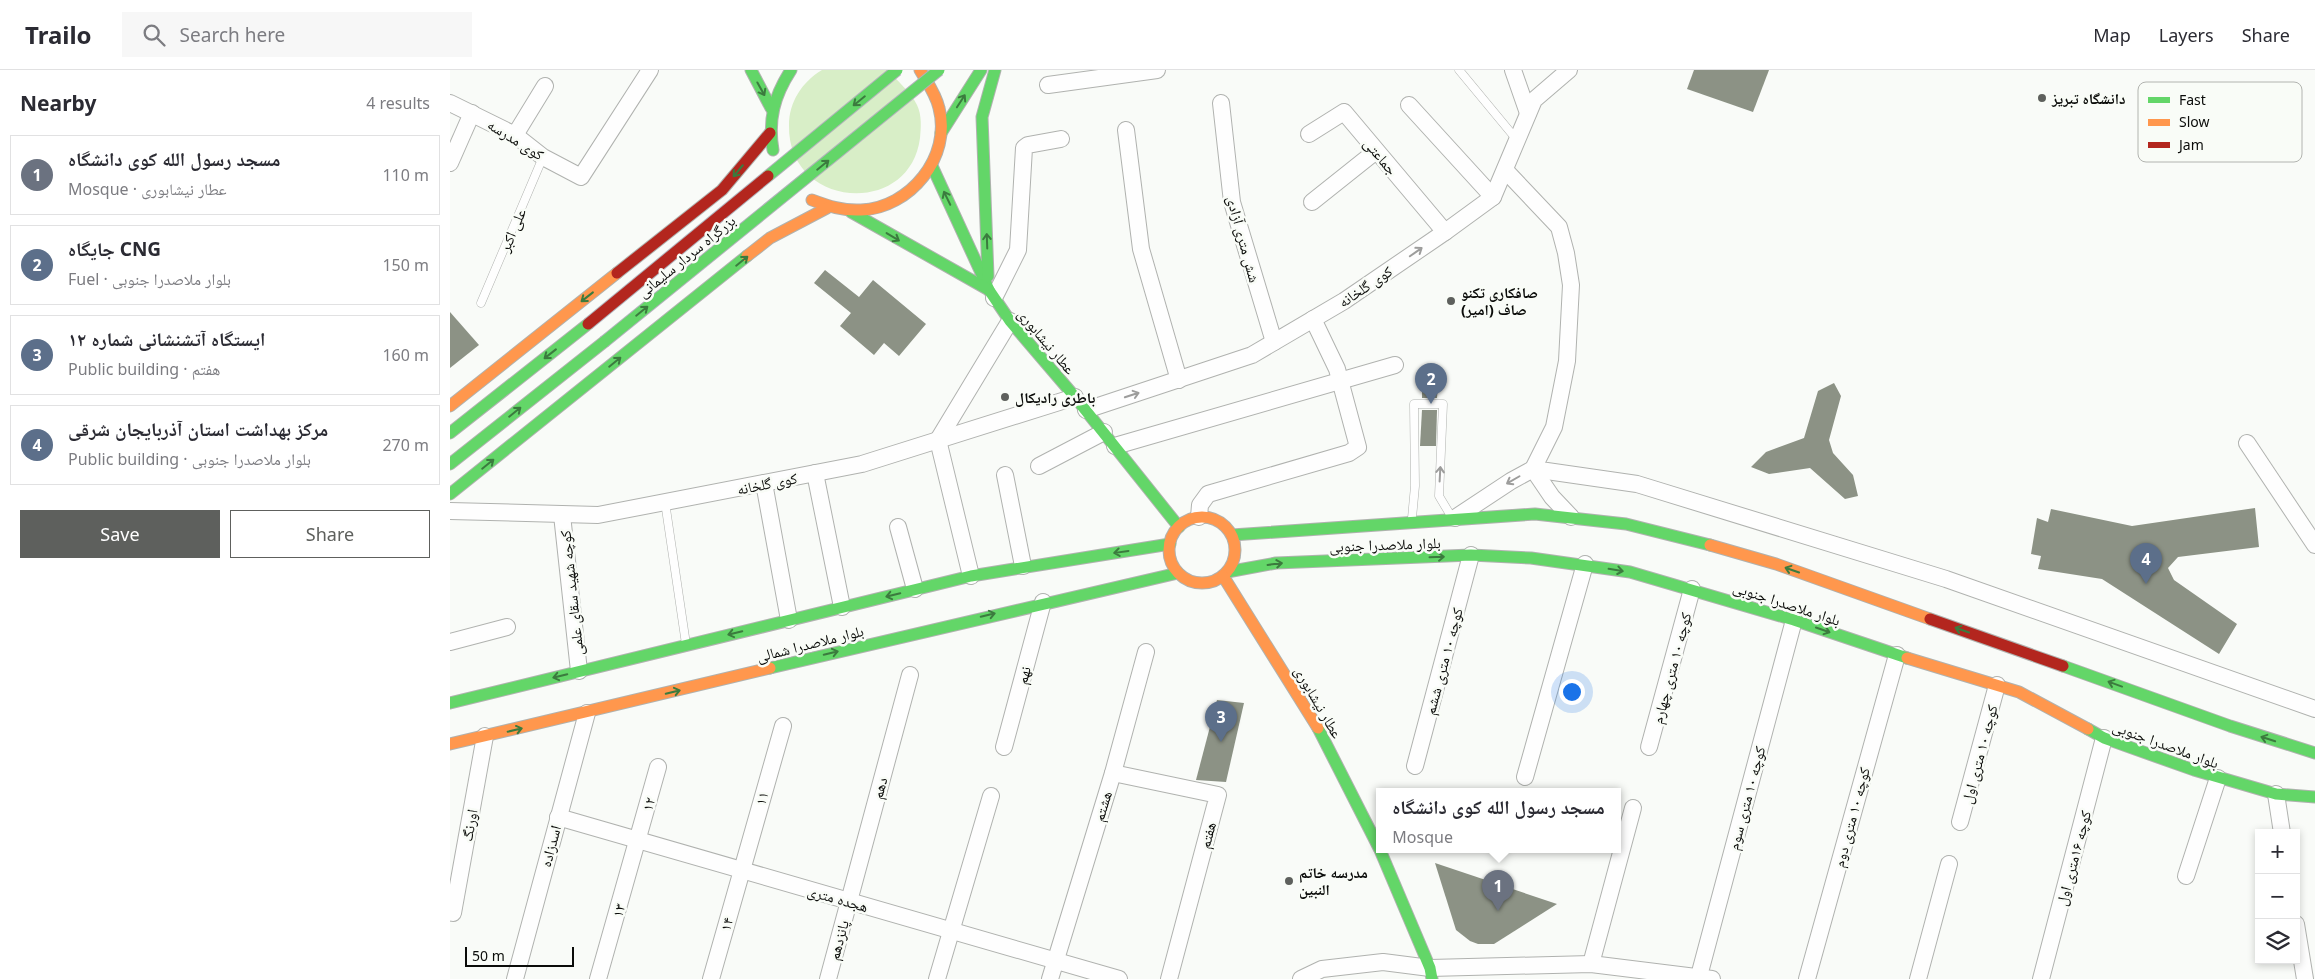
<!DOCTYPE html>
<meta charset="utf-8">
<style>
:root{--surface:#fff;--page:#f7f7f7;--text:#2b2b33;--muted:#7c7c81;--line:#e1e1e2;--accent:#5e605d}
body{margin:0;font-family:"Noto Sans","Noto Naskh Arabic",sans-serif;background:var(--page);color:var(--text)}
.controls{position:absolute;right:15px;bottom:15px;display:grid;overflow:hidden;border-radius:0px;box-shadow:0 2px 8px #0003}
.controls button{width:45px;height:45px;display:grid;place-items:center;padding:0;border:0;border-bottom:1px solid var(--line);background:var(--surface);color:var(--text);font:25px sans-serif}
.scale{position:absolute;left:15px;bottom:12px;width:109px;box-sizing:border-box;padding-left:5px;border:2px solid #0b0c0a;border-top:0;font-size:14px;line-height:18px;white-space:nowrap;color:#0b0c0a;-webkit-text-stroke:4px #f9fcf7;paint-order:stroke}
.you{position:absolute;left:1121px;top:621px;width:18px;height:18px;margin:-12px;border:4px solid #fff;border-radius:50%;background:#1a73e8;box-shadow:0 0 0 8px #1a73e833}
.badge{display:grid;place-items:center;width:32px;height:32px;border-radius:50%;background:var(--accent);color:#fff;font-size:16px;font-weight:700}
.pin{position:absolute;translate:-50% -41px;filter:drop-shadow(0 1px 2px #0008)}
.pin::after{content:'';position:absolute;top:26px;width:18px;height:15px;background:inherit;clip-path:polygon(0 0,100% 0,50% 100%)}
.popup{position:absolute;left:926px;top:718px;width:245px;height:65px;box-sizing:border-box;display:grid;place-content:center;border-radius:0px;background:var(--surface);filter:drop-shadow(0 1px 4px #0005);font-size:16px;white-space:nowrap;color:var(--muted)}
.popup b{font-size:19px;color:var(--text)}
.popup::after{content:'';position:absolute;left:50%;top:100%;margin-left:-10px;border:10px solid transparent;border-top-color:var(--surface)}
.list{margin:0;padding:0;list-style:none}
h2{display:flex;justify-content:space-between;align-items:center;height:65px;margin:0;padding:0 20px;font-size:21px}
h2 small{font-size:16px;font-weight:400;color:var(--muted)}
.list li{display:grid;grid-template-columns:32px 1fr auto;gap:15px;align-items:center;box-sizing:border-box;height:80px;margin:0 10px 10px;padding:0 10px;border:1px solid var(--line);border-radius:0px}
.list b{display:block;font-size:19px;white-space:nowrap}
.list p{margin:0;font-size:16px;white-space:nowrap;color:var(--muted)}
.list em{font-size:16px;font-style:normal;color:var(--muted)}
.actions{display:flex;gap:10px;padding:15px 20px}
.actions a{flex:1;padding:11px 0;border:1px solid var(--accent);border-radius:0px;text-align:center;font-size:18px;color:var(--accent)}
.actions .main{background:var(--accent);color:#fff}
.icon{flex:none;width:28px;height:28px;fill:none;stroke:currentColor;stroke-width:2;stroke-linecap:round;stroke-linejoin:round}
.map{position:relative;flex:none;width:1865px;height:909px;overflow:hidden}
header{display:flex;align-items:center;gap:30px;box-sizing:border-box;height:70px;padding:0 25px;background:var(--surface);border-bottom:1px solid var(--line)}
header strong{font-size:24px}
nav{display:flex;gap:28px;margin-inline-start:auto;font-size:18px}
.search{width:350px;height:45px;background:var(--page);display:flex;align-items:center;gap:12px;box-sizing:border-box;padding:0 18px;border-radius:0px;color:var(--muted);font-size:19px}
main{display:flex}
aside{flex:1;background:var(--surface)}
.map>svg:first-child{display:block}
.green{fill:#d8eec7}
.building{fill:#8c9285}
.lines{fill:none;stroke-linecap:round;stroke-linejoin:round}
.lane-casing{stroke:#b0b2af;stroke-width:9}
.street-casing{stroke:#b0b2af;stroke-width:18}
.fast-casing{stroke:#b0b2af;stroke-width:13}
.slow-casing{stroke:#b0b2af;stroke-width:13}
.jam-casing{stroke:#b0b2af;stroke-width:13}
.lane{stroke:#fefefe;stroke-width:8}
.street{stroke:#fefefe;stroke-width:16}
.fast{stroke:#63d668;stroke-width:11}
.slow{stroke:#ff974d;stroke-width:11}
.jam{stroke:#b3261e;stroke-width:11}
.fast-bridge-casing{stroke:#b1b2ba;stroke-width:13;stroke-linecap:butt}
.jam-bridge-casing{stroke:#b1b2ba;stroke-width:13;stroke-linecap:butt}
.fast-bridge{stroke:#63d668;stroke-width:11}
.jam-bridge{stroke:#b3261e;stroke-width:11}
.oneway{stroke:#3b7b3e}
.oneway2{stroke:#9d9d9c}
.poi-dot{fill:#5e605d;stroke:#f9fcf7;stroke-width:2}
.labels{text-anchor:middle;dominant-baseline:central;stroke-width:5;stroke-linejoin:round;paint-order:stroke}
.poi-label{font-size:15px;font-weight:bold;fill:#0b0c0a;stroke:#f9fcf7;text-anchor:start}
.street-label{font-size:15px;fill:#0b0c0a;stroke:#f9fcf7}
.key{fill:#f9fcf7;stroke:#b2b4b0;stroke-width:1}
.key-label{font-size:14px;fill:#0b0c0a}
</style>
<header>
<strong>Trailo</strong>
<div class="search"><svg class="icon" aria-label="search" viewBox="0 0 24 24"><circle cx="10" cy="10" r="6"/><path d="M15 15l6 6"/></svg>Search here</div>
<nav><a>Map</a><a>Layers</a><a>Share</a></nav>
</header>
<main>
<aside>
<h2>Nearby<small>4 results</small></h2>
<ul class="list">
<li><span class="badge" style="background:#6b7280">1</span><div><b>مسجد رسول الله کوی دانشگاه</b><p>Mosque · عطار نیشابوری</p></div><em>110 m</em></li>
<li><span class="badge" style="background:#5c6f8a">2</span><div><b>جایگاه CNG</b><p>Fuel · بلوار ملاصدرا جنوبی</p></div><em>150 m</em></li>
<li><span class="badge" style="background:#5c6f8a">3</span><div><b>ایستگاه آتشنشانی شماره ۱۲</b><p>Public building · هفتم</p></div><em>160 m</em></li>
<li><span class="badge" style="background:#5c6f8a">4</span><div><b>مرکز بهداشت استان آذربایجان شرقی</b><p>Public building · بلوار ملاصدرا جنوبی</p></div><em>270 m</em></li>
</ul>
<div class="actions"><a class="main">Save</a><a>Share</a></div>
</aside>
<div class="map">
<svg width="1865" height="909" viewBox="0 0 1865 909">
<rect width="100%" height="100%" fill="#f9fbf8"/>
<!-- green -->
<path class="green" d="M 372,0 L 438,0 C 446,10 461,22 467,35 C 472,45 471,58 470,68 C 460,148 337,139 339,55 C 339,32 352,12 372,0 Z"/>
<!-- building -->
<g class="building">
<polygon points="1244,0 1319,0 1303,42 1237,19"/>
<polygon points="375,200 409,227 423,210 476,254 449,286 434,273 424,285 390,256 401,243 364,213"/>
<polygon points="0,242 29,275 0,298"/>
<polygon points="1384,313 1391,326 1379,370 1383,383 1403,405 1408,426 1395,429 1360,398 1319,404 1301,397 1316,382 1354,368 1368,321"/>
<polygon points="972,315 988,315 987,328 972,328"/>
<polygon points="972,340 987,340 986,376 970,376"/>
<polygon points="1805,438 1809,477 1728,487 1718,498 1724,510 1787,554 1769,584 1652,509 1588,499 1591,486 1581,484 1587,448 1598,452 1601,439 1682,456"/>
<polygon points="767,630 794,633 776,712 746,710"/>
<polygon points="985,793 1107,834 1044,874 1028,874 1020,871 1006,860"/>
</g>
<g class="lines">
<!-- lane casing -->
<g class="lane-casing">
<g id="lane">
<polyline points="1009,0 1067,70"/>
<polyline points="31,233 93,87"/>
<polyline points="215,432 236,574"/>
<polyline points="962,448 965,416 964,334 993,334 989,426 1001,446"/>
</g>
</g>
<!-- street casing -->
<g class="street-casing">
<g id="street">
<polyline points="1063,0 1078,43"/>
<polyline points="598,15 707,0"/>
<polyline points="0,33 65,65 93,87 131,107 200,0"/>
<polyline points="771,33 782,132 824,272"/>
<polyline points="959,35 1043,127"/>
<polyline points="676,60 691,179 729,310"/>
<polyline points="859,64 894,42 995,162"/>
<polyline points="65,65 95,16"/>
<polyline points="0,93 22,43"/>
<polyline points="1055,100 1109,157 1116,183 1121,215 1117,291 1104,357 1083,399 1187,414 1496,509 1865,639"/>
<polyline points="862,132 926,81"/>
<polyline points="544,228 568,180 574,78 578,75 611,69"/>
<polyline points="636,340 802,285 894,231 995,162 1043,127 1084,30 1119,0"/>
<polyline points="1797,373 1865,475"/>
<polyline points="665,376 945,295"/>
<polyline points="589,396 654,362"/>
<polyline points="365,403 392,537"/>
<polyline points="555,405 573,496"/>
<polyline points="314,413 339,550"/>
<polyline points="0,441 148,445 412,394 625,327"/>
<polyline points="112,445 129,601"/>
<polyline points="749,447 750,435 758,424 899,383 908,377 887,299 863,249"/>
<polyline points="1005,448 1061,411 1083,399 1102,427 1121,447"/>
<polyline points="448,457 465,519"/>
<polyline points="521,506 488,370 560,251"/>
<polyline points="0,572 57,557"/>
<polyline points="554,677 593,532"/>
<polyline points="1199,677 1242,519"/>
<polyline points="965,696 1021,485"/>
<polyline points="663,703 768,725 719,909"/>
<polyline points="1075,707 1135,494"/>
<polyline points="1826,724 1832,763"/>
<polyline points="108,747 669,909"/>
<polyline points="1510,752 1547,615"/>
<polyline points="1736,806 1768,708"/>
<polyline points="3,843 35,666"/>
<polyline points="1846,854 1855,909"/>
<polyline points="1141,894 1183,738"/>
<polyline points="1249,906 1344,550"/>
<polyline points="65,909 137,643"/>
<polyline points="148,909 208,697"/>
<polyline points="261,909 333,656"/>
<polyline points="378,909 460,605"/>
<polyline points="487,909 541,726"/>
<polyline points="600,909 663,703 696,582"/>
<polyline points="851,909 872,899 933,892 980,898 1141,894 1262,909"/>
<polyline points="1357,909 1447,585"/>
<polyline points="1468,909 1499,794"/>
<polyline points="1591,909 1654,668"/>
</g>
</g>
<!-- fast casing -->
<g class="fast-casing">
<g id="fast">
<polyline points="301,0 321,38"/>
<polyline points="491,63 531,0"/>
<path d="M 323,80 C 318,50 324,26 341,0"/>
<polyline points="482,96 539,220 560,251 625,327 729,457"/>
<polyline points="401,142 539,220"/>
<polyline points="538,206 532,47 545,0"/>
<polyline points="0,363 138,254"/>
<polyline points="0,394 154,272"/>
<polyline points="0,424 297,186"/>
<polyline points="782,465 1085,444 1176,454 1260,475"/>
<polyline points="777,502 826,493 1021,485 1081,488 1180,502 1344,550 1457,588"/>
<polyline points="1613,596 1780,656 1865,683"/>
<polyline points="320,598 728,503"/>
<polyline points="0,633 521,506 720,474"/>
<polyline points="868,658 929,778"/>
<polyline points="1638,659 1654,668 1744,700 1826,724 1865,727"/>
<polyline points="930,780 980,898 982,909"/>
</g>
</g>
<!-- slow casing -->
<g class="slow-casing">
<g id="slow">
<path d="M 362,130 C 378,136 393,141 411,140 C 460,138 502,87 489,38 C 486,24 477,12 470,0"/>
<polyline points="297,186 320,168 377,138"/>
<polyline points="0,336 167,203"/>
<circle cx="752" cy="480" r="33"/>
<polyline points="1260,475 1326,494 1480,549"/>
<polyline points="773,506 868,658"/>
<polyline points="1457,588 1569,622 1638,659"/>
<polyline points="0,674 320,598"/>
</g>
</g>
<!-- jam casing -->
<g class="jam-casing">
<g id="jam">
<polyline points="167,203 272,120 320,63"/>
<polyline points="1480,549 1613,596"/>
</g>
</g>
<!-- lane -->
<use href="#lane" class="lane"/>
<!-- street -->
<use href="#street" class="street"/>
<!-- fast -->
<use href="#fast" class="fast"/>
<!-- slow -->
<use href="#slow" class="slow"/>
<!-- jam -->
<use href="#jam" class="jam"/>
<!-- fast-bridge casing -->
<g class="fast-bridge-casing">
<g id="fast-bridge">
<polyline points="318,106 447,0"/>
<polyline points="154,272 489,0"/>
</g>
</g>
<!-- jam-bridge casing -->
<g class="jam-bridge-casing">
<polyline id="jam-bridge" points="138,254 318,106"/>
</g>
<!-- fast-bridge -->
<use href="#fast-bridge" class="fast-bridge"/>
<!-- jam-bridge -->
<use href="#jam-bridge" class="jam-bridge"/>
</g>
<!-- one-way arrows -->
<defs><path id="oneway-shaft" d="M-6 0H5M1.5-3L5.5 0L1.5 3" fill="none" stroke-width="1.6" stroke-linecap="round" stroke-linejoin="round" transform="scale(1.25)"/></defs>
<g class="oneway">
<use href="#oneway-shaft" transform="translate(311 19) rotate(61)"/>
<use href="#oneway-shaft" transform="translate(409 31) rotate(141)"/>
<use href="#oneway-shaft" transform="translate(511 31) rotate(-57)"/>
<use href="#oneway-shaft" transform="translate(373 95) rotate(-39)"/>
<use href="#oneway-shaft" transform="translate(288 101) rotate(130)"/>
<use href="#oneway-shaft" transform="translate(497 128) rotate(-116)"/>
<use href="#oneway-shaft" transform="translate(443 167) rotate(31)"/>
<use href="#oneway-shaft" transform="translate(537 171) rotate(-92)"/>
<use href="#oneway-shaft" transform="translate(292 191) rotate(-39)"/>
<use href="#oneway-shaft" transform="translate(137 227) rotate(142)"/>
<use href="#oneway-shaft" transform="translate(192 241) rotate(-39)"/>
<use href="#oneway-shaft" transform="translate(100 284) rotate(142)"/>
<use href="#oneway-shaft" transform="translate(165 292) rotate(-39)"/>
<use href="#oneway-shaft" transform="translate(65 342) rotate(-39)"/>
<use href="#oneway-shaft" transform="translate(38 394) rotate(-39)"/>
<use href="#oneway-shaft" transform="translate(671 482) rotate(172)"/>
<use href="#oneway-shaft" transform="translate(987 487) rotate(-2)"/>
<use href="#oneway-shaft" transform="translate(825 494) rotate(-7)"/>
<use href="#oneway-shaft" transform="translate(1166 500) rotate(9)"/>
<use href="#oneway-shaft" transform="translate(1342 500) rotate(-161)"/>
<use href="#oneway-shaft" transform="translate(443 525) rotate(166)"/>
<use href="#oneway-shaft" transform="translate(538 545) rotate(-14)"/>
<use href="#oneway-shaft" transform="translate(1373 560) rotate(19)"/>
<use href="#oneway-shaft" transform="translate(1512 560) rotate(-161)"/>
<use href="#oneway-shaft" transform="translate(285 563) rotate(166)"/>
<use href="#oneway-shaft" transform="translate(381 583) rotate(-14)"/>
<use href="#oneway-shaft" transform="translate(110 606) rotate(166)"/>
<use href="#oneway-shaft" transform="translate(1665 614) rotate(-160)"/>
<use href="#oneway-shaft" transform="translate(223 622) rotate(-14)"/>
<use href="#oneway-shaft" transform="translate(65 660) rotate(-13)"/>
<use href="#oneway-shaft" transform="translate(1818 669) rotate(-162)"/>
</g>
<g class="oneway2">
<use href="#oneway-shaft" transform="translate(966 182) rotate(-35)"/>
<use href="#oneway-shaft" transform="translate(682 325) rotate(-18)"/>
<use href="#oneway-shaft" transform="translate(990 404) rotate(-87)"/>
<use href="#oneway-shaft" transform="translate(1063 410) rotate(150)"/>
</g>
<!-- markers -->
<g class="poi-dot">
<circle cx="1592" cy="28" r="5"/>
<circle cx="1001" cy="231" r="5"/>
<circle cx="555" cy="327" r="5"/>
<circle cx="839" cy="811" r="5"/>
</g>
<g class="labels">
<!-- poi labels -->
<g class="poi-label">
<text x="1602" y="28">دانشگاه تبریز</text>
<text x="1011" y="222">صافکاری تکنو<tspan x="1011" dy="17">صاف (امیر)</tspan></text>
<text x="565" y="327">باطری رادیکال</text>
<text x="849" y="802">مدرسه خاتم<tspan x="849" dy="17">النبین</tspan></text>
</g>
<!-- street labels -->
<g class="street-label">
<text transform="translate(66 69) rotate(32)">کوی مدرسه</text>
<text transform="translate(931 86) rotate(50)">جماعتی</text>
<text transform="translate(62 160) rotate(-67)">علی اکبر</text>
<text transform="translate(794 169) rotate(75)">شش متری آزادی</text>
<text transform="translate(236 186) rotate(-39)">بزرگراه سردار سلیمانی</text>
<text transform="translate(915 216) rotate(-34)">کوی گلخانه</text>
<text transform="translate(597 271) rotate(50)">عطار نیشابوری</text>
<text transform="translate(317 413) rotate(-11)">کوی گلخانه</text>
<text transform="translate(935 474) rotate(-2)">بلوار ملاصدرا جنوبی</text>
<text transform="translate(121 523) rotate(-96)">کوچه شهید سقای علمی</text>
<text transform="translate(1337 533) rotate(18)">بلوار ملاصدرا جنوبی</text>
<text transform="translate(360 573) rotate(-14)">بلوار ملاصدرا شمالی</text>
<text transform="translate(993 591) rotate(-75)">کوچه ۱۰ متری ششم</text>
<text transform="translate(1221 598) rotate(-75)">کوچه ۱۰ متری چهارم</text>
<text transform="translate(573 605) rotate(-75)">نهم</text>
<text transform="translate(869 632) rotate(60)">عطار نیشابوری</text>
<text transform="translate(1716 674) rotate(20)">بلوار ملاصدرا جنوبی</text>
<text transform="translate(1529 684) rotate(-75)">کوچه ۱۰ متری اول</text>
<text transform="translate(429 718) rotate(-75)">دهم</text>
<text transform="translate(311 728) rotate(-74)">۱۱</text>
<text transform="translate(1296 728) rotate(-75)">کوچه ۱۰ متری سوم</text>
<text transform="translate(198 734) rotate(-75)">۱۲</text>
<text transform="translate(652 736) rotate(-73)">هشتم</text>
<text transform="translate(1401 747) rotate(-75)">کوچه ۱۰ متری دوم</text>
<text transform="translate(19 755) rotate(-80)">اورنگ</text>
<text transform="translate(757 765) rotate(-75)">هفتم</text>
<text transform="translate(100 776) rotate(-75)">اسدزاده</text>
<text transform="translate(1623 788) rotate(-75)">کوچه ۱۶متری اول</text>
<text transform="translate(388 828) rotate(16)">هجده متری</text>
<text transform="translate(168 840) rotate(-74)">۱۳</text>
<text transform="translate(276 854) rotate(-75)">۱۴</text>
<text transform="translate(388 870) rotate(-75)">پانزدهم</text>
</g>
</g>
<!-- legend -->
<rect x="1688" y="12" width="164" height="80" rx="8" class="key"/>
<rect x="1698" y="27" width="22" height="6" fill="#63d668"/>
<rect x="1698" y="49" width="22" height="7" fill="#ff974d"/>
<rect x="1698" y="72" width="22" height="6" fill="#b3261e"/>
<g class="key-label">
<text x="1729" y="35">Fast</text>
<text x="1729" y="57">Slow</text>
<text x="1729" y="80">Jam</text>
</g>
</svg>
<div class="controls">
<button>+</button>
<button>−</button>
<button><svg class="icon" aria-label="layers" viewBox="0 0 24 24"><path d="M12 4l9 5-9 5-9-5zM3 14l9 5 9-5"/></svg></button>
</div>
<div class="scale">50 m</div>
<div class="you"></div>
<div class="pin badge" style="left:1048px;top:841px;background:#6b7280">1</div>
<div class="popup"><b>مسجد رسول الله کوی دانشگاه</b>Mosque</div>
<div class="pin badge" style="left:981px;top:334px;background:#5c6f8a">2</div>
<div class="pin badge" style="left:771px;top:672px;background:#5c6f8a">3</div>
<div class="pin badge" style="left:1696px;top:514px;background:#5c6f8a">4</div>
</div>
</main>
